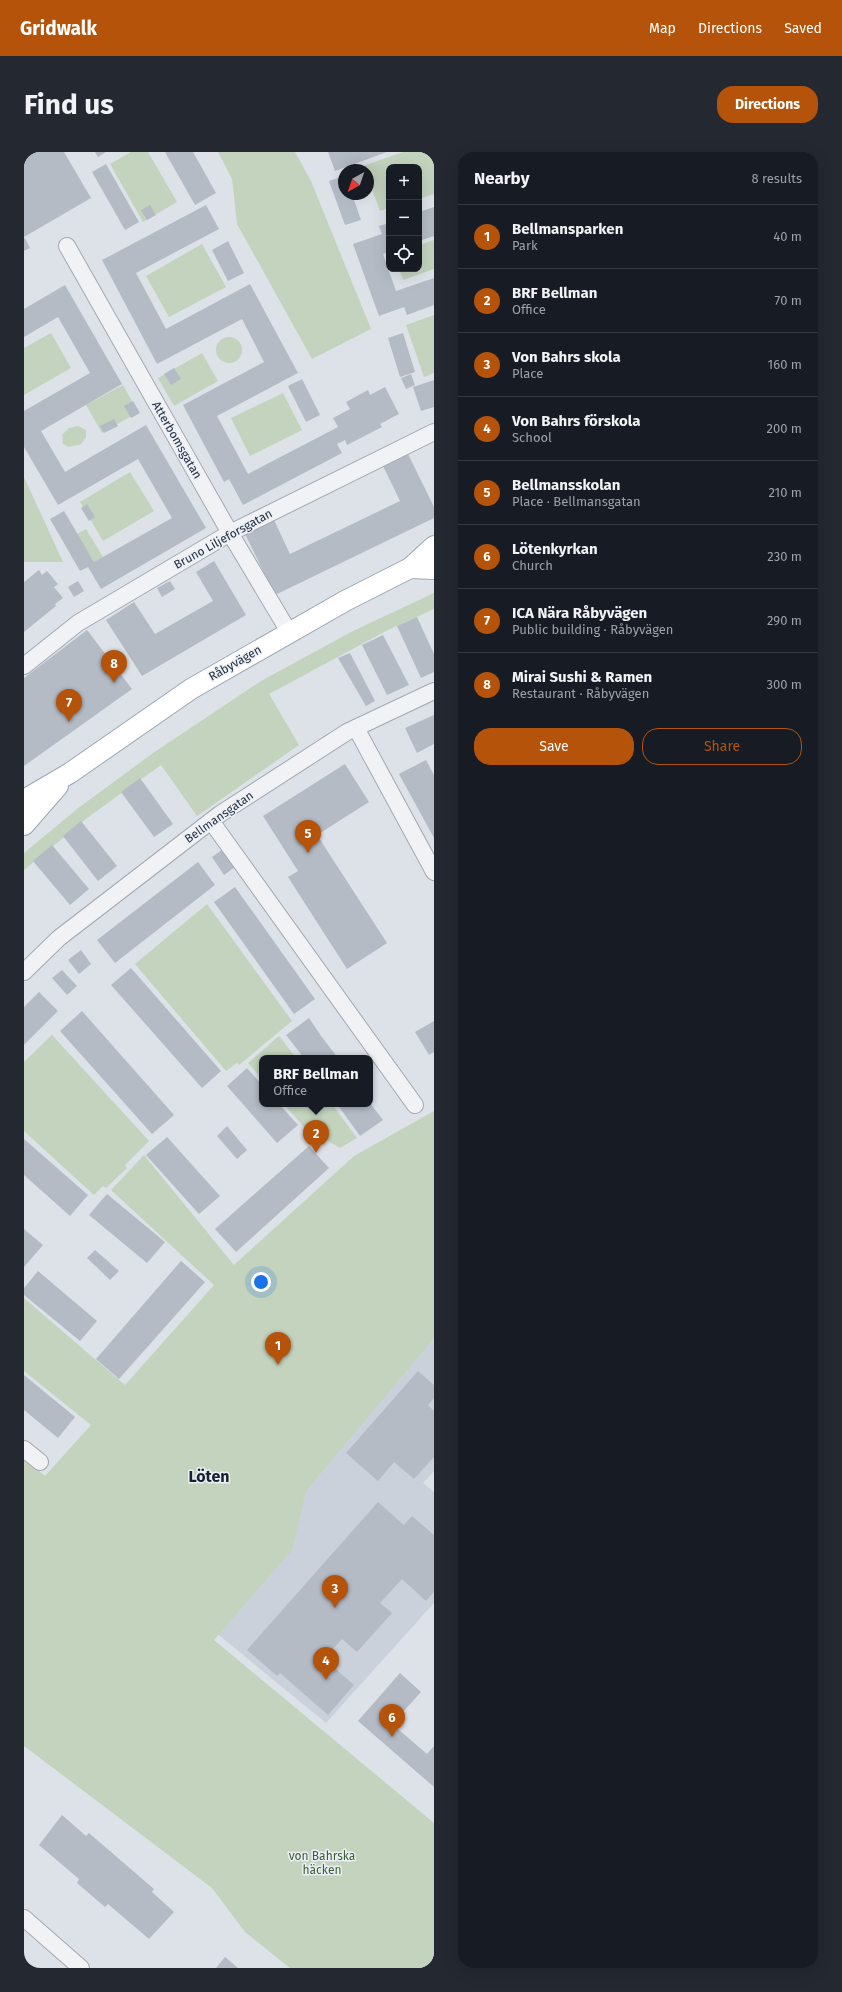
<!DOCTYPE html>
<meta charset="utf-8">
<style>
:root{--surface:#171b24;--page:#242831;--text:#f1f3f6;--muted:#9ea1a6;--line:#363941;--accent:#b45309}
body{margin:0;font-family:"Fira Sans",sans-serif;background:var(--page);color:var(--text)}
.controls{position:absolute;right:12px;top:12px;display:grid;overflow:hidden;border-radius:8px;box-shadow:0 4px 16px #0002}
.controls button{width:36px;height:36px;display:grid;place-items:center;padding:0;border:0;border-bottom:1px solid var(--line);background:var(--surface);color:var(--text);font:20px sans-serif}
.compass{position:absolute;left:314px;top:12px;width:36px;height:36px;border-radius:50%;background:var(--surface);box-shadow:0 4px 16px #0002;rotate:220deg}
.you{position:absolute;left:237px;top:1130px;width:14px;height:14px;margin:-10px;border:3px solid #fff;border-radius:50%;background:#1a73e8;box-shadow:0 0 0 6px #1a73e833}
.badge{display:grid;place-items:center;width:26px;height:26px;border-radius:50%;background:var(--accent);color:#fff;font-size:13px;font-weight:700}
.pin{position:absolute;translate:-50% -33px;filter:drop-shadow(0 1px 2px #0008)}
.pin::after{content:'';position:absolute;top:21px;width:14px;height:12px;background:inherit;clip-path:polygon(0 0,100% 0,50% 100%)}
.popup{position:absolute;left:235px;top:903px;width:114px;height:52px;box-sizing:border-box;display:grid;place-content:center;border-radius:8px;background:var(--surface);filter:drop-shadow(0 1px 3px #0005);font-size:13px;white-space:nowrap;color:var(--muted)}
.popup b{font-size:15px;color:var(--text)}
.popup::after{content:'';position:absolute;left:50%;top:100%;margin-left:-8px;border:8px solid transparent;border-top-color:var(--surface)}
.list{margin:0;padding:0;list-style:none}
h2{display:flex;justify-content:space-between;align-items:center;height:52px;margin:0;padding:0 16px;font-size:17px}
h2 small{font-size:13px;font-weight:400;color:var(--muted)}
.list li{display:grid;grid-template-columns:26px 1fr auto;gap:12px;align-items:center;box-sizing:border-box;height:64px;padding:0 16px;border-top:1px solid var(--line)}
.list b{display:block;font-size:15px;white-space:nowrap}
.list p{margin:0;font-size:13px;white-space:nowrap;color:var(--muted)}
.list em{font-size:13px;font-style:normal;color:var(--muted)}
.actions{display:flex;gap:8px;padding:12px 16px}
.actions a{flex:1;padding:9px 0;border:1px solid var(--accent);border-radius:16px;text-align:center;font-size:14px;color:var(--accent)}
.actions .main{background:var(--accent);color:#fff}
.icon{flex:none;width:22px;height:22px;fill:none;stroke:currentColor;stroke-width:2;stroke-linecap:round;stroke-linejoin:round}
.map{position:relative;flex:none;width:410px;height:1816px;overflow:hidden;border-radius:16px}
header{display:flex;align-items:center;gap:24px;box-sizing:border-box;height:56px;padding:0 20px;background:var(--accent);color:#fff}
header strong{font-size:19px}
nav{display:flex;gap:22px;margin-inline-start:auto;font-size:14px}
.intro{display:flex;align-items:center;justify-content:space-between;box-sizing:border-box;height:96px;padding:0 24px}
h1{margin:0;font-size:28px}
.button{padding:10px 18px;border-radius:16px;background:var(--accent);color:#fff;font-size:14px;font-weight:700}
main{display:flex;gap:24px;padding:0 24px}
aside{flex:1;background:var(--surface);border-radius:16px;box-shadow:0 4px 16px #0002}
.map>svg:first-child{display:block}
.built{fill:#cbd1da}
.green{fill:#c3d3bd}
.building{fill:#b4bbc5}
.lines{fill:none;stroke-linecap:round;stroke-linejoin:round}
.minor-casing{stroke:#a2a9b2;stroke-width:18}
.major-casing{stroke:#9ba6b5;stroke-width:22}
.minor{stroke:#f0f2f6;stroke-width:16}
.major{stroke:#fff;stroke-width:20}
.labels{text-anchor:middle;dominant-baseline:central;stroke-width:3;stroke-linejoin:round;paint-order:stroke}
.street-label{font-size:12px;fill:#253040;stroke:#ecf0f6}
.park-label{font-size:12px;fill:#3b5d31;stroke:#ecf0f6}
.district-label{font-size:16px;font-weight:bold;fill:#172130;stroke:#ecf0f6}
</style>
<header>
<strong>Gridwalk</strong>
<nav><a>Map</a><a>Directions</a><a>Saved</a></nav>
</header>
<div class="intro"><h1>Find us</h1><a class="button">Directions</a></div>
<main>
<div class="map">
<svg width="410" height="1816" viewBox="0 0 410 1816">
<rect width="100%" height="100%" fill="#dde2e8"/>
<!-- built -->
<polygon class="built" points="410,1186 410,1319 399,1331 410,1340 410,1451 302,1571 196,1484 38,1341 405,1192"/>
<!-- green -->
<g class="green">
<polygon points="107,0 124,0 153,50 119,70 86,12"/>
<polygon points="194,0 271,0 287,29 347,177 288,207 213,72 208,27"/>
<polygon points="379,0 410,0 410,42 395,47 395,15 365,15 365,56 356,59 344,26 344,18 341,18 339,14"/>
<polygon points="410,88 410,117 379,128 375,117 395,117 395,93"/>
<polygon points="178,92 202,135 145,165 122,124"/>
<polygon points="410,163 410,221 400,225 382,173"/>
<polygon points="27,181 47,216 0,243 0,196"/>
<circle cx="205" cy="198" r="13"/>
<polygon points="178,201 194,229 150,254 134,226"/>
<polygon points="99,233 114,260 78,281 62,253"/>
<polygon points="259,241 278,278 226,304 207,266"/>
<polygon points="54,274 62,278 62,285 57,292 45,295 39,292 38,283 45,276"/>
<polygon points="106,320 130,359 79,389 56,350"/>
<polygon points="0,325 39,410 0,410"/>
<polygon points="62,377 79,405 70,410 53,382"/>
<polygon points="410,441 410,457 364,478 245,542 275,593 173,664 137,613 67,663 0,718 0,701 53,657 129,601 237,529 329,479"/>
<polygon points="183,752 268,869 215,913 213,911 202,919 111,812"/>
<polygon points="28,883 125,989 101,1013 103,1016 82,1036 79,1034 70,1043 0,979 0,910"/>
<polygon points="255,884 272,906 238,906 238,927 224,911"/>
<polygon points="260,952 308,952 333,986 316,996 280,975"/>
<polygon points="410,959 410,1186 282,1339 268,1398 190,1488 410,1671 410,1816 266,1816 221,1780 188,1736 0,1594 0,1306 21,1324 67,1273 0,1219 0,1146 101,1233 190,1133 87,1038 120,1003 210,1113 330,1004"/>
</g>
<!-- building -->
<g class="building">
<polygon points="12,0 40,0 67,46 0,85 0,7"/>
<polygon points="71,0 82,0 74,5"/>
<polygon points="141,0 169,0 192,41 171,53"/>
<polygon points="304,0 363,0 311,19"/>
<polygon points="82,12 115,70 101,78 68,20"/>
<polygon points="320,24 320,42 328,42 337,68 321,73 305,29"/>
<polygon points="126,53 132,63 123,68 117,58"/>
<polygon points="182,53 195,77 112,121 142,177 226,132 274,221 193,264 224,322 314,275 309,266 326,257 322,250 344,238 346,243 361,235 375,262 356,272 358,275 323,293 321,288 313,292 318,301 219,353 205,327 200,330 159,253 240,210 218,167 133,212 78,108"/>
<polygon points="410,55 410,84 395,89 395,60"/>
<polygon points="365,71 365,100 359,102 372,139 410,126 410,153 383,163 380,155 355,164 329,92 358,82 355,74"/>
<polygon points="1,86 6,96 0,99 0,87"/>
<polygon points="204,89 220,121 204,129 188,98"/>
<polygon points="41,133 98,232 17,279 41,320 122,273 182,376 77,437 64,415 56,419 26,367 40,359 70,410 148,366 114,307 34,353 0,295 0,259 66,221 34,165 0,185 0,157"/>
<polygon points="379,181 391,220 376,225 364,186"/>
<polygon points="150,216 157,227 147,233 140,222"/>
<polygon points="387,222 391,233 382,237 377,226"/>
<polygon points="278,227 296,263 282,270 264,234"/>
<polygon points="410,228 410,255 397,259 389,235"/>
<polygon points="109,249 116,261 107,266 100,254"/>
<polygon points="90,267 94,274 80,281 76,274"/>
<polygon points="384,302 410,355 410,366 251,443 221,382 250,368 266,402 376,349 359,314"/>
<polygon points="63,352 71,365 65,369 57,356"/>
<polygon points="190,409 222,463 118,524 82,468 110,450 131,482 189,449 172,420"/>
<polygon points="15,418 18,423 23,419 34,432 30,435 39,446 31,452 32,454 0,480 0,430"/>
<polygon points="54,429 60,439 50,445 44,435"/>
<polygon points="146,429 151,437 138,445 133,436"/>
<polygon points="393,465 410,502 410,520 397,526 373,474"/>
<polygon points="63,478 108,537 0,614 0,526"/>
<polygon points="359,483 385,533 363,543 338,493"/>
<polygon points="326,501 351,549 342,554 314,506"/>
<polygon points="410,563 410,592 393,601 381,576"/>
<polygon points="402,608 410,623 410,686 375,622"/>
<polygon points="321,612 345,650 293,683 363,791 323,817 264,725 274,719 239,664"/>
<polygon points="116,626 149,672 130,685 97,640"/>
<polygon points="57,669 93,714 74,729 39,684"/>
<polygon points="28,693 65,737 46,753 9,709"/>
<polygon points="199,697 211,715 200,723 188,705"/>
<polygon points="174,710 191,733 91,811 73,788"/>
<polygon points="211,735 291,847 270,862 190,750"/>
<polygon points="57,798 67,812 55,822 44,808"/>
<polygon points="107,816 197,919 178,936 87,833"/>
<polygon points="38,818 53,834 43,843 28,826"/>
<polygon points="15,840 34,859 0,893 0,855"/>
<polygon points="58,859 150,963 128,982 36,879"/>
<polygon points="285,866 297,884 314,906 280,906 262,883"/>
<polygon points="410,869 410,900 405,903 391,880"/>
<polygon points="223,916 238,933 238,952 255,952 274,973 253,991 203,934"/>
<polygon points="346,951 359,968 336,984 313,952 346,952"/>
<polygon points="203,974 223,998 213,1007 193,984"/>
<polygon points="143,985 196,1044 175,1062 122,1003"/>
<polygon points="0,987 64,1043 46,1064 0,1023"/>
<polygon points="285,994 305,1016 212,1100 191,1077"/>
<polygon points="83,1042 141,1090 123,1111 65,1063"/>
<polygon points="0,1077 19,1093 0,1115"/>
<polygon points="71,1098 95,1119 86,1128 63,1106"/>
<polygon points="157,1109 181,1130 95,1227 72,1207"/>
<polygon points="14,1119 73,1169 56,1189 0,1143 0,1136"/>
<polygon points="394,1219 410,1233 410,1246 404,1253 410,1259 410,1305 390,1327 370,1310 354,1329 322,1301"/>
<polygon points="0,1223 51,1265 34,1286 0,1258"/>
<polygon points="354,1350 380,1373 388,1364 410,1383 410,1440 402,1449 378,1427 356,1451 368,1461 333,1500 318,1487 300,1507 330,1533 304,1563 256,1521 253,1524 223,1498"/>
<polygon points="376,1521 397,1540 368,1572 403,1602 410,1594 410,1635 334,1569"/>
<polygon points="38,1663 62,1684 65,1681 130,1737 128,1740 150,1760 125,1787 84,1752 81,1755 53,1731 55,1727 15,1693"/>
<polygon points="201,1805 214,1816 192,1816"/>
</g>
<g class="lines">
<!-- minor casing -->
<g class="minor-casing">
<g id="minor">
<polyline points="43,94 206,381 265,480"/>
<polyline points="0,514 54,471 206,381 410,280"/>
<polyline points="332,576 410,720"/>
<polyline points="187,669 391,953"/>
<polyline points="0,820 35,786 196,662 323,580 410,539"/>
<polyline points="0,1297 16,1310"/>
<polyline points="0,1766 57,1816"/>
</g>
</g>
<!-- major casing -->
<g class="major-casing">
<g id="major">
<polyline points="386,416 410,417"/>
<polyline points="0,648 46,621 167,537 321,449 386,416 410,394"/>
<polyline points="0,673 34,634"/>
</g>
</g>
<!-- minor -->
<use href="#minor" class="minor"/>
<!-- major -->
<use href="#major" class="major"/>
</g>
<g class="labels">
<!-- street labels -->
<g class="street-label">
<text transform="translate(153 288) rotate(60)">Atterbomsgatan</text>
<text transform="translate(199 387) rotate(-29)">Bruno Liljeforsgatan</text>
<text transform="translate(211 511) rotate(-30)">Råbyvägen</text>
<text transform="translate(195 665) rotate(-35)">Bellmansgatan</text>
</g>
<!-- park labels -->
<g class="park-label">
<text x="298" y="1704">von Bahrska<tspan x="298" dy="14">häcken</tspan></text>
</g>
<!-- district labels -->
<g class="district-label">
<text x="185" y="1324">Löten</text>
</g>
</g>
</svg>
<div class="controls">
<button>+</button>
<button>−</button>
<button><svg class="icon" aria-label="locate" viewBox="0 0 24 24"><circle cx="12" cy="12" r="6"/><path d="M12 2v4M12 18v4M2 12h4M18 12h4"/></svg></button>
</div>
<svg class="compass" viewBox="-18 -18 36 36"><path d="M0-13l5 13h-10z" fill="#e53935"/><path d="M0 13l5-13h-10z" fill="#9ea1a6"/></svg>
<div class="you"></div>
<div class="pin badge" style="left:254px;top:1213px">1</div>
<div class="pin badge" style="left:292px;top:1001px">2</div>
<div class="popup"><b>BRF Bellman</b>Office</div>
<div class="pin badge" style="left:311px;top:1456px">3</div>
<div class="pin badge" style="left:302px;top:1528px">4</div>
<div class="pin badge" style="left:284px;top:701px">5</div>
<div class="pin badge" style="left:368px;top:1585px">6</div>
<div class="pin badge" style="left:45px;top:570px">7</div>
<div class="pin badge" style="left:90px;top:531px">8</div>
</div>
<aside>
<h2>Nearby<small>8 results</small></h2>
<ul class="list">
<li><span class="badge">1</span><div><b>Bellmansparken</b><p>Park</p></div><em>40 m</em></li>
<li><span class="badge">2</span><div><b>BRF Bellman</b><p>Office</p></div><em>70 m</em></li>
<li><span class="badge">3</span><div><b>Von Bahrs skola</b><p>Place</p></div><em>160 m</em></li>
<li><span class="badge">4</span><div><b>Von Bahrs förskola</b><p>School</p></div><em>200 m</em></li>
<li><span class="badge">5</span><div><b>Bellmansskolan</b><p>Place · Bellmansgatan</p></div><em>210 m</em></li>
<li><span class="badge">6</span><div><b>Lötenkyrkan</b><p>Church</p></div><em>230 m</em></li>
<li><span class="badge">7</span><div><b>ICA Nära Råbyvägen</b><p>Public building · Råbyvägen</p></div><em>290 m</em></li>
<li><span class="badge">8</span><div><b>Mirai Sushi &amp; Ramen</b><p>Restaurant · Råbyvägen</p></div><em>300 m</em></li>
</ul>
<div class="actions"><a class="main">Save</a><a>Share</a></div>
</aside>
</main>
